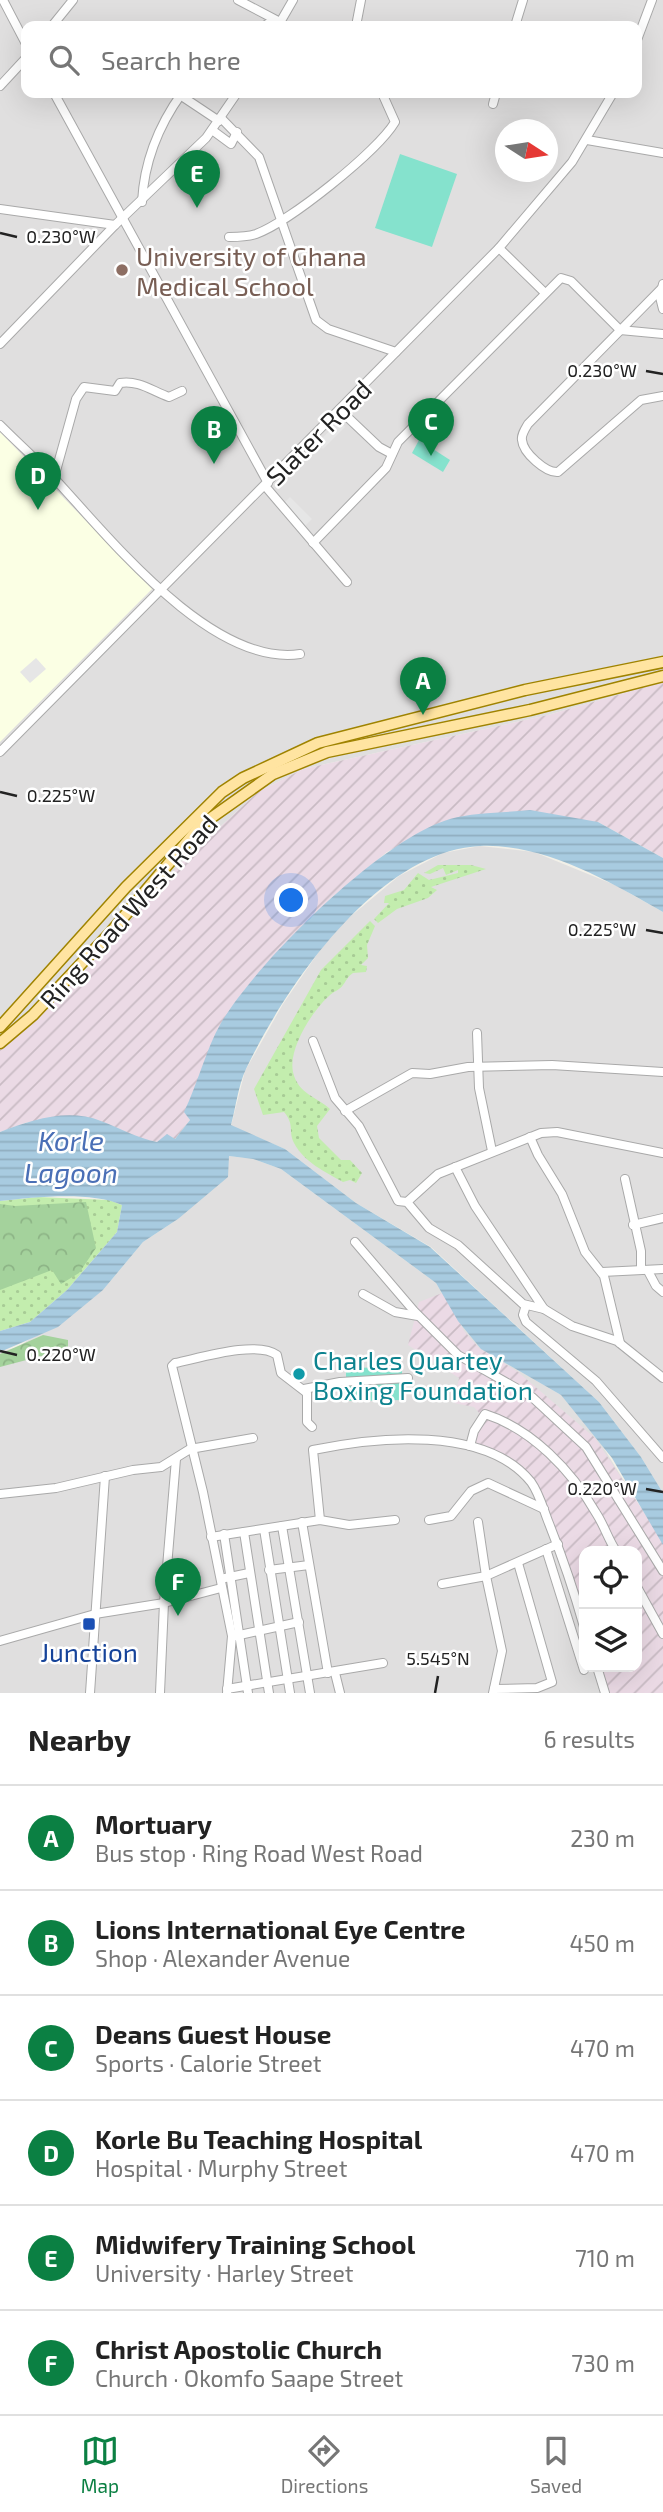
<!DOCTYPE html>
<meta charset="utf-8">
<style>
:root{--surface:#fff;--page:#f6f6f6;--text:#222;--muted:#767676;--line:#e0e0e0;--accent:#0b8043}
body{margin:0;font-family:"Exo 2",sans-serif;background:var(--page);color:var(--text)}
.controls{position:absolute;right:21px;bottom:21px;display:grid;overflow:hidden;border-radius:14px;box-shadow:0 7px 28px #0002}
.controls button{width:63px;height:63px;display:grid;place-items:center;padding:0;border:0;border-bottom:2px solid var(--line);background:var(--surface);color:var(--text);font:35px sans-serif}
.compass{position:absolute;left:495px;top:119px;width:63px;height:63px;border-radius:50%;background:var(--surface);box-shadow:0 7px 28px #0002;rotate:102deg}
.you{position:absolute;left:292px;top:901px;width:24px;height:24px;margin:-18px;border:5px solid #fff;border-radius:50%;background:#1a73e8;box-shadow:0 0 0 10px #1a73e833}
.badge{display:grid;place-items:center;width:46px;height:46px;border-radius:50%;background:var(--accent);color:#fff;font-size:23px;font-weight:700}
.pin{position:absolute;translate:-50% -58px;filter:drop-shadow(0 2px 4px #0008)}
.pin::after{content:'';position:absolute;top:37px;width:24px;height:21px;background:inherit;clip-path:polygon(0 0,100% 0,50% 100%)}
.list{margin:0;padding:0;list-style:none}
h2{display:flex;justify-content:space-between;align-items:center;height:91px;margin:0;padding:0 28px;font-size:30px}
h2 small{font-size:23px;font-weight:400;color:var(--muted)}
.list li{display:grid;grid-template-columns:46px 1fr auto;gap:21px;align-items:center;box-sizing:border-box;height:105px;padding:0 28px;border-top:2px solid var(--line)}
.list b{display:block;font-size:26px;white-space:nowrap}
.list p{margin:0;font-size:23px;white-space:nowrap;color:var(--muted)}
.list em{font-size:23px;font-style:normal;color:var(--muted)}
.icon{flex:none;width:38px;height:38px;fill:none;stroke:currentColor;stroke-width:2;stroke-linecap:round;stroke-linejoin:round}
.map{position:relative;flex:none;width:663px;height:1693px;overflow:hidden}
.search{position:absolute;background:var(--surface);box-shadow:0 7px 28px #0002;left:21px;right:21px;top:21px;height:77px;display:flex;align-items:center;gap:18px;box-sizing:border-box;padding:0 24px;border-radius:14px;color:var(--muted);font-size:26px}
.sheet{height:721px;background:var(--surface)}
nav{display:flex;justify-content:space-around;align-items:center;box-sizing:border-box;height:98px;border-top:2px solid var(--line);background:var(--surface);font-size:19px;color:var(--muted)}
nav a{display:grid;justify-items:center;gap:4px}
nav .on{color:var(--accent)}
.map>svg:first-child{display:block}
.residential{fill:#e0dfdf;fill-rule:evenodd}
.industrial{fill:url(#industrial-furrows)}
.education{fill:#fbffe4}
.grass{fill:url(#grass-dots)}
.forest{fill:url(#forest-crowns)}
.pitch{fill:#85e2cd}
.parking{fill:#e6e6e6}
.water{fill:url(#water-rules)}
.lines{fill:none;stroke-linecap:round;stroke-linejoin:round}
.minor-casing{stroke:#a9a9a9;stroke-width:10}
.major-casing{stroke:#9f8300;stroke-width:13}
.minor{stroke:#fff;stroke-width:8}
.major{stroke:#ffe4a1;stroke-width:10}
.ticks{fill:none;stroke:#222;stroke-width:2.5}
.education-dot{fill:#8d6e63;stroke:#fff;stroke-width:2.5}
.culture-dot{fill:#0f9aa8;stroke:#fff;stroke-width:2.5}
.transit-dot{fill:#1a4fb4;stroke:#fff;stroke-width:2.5}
.labels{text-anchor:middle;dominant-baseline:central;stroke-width:5;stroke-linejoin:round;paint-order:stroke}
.education-label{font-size:26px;fill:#785e54;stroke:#fff;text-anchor:start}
.street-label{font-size:26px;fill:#222;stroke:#fff}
.culture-label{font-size:26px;fill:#0d838f;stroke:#fff;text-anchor:start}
.transit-label{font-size:26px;fill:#164399;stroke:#fff}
.water-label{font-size:28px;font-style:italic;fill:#4a6fb6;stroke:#fff}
.ticks-label{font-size:18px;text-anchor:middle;fill:#222;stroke:#fff;stroke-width:5;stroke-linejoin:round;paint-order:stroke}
</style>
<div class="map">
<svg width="663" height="1693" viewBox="0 0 663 1693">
<defs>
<pattern id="industrial-furrows" width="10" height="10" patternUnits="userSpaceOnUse" patternTransform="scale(1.75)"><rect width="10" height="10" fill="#ebdae5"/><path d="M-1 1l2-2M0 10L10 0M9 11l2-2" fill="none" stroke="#c9bbc4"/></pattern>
<pattern id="grass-dots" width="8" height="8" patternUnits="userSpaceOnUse" patternTransform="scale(1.75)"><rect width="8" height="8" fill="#c3edae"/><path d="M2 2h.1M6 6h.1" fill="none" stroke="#a7cb95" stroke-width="1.8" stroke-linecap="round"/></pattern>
<pattern id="forest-crowns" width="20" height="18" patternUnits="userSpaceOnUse" patternTransform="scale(1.75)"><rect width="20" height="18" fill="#a4d29c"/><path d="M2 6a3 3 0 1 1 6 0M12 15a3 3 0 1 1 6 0" fill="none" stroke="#8db486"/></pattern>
<pattern id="water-rules" width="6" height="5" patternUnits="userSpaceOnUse" patternTransform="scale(1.75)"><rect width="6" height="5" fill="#a8cbe0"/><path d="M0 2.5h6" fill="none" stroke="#90aec0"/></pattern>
</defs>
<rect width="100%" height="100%" fill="#f2f0e8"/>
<!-- residential -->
<g class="residential">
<path d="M 0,0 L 663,0 L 663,682 L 548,715 L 303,769 L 258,792 L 179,865 L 101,954 L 25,1030 L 0,1050 ZM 26,26 L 637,26 L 637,93 L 26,93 ZM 505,130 L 548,130 L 548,172 L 505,172 Z"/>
<polygon points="480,846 534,852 615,885 663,912 663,1493 641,1457 599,1402 431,1247 356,1203 285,1149 231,1126 245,1071 283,1004 333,931 399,876 443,853"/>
<path d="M 229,1156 L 253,1159 L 281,1169 L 436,1283 L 458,1321 L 482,1349 L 561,1395 L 594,1432 L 663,1545 L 663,1693 L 0,1693 L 0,1352 L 18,1347 L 103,1290 L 143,1242 L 178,1219 ZM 584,1551 L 637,1551 L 637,1667 L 584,1667 Z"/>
</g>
<!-- industrial -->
<g class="industrial">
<polygon points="663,682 663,858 598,822 450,819 387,852 331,898 256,978 185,1111 190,1120 175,1139 157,1142 140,1139 98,1120 28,1122 0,1132 0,1050 25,1030 101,954 179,865 258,792 303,769 548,715"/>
<polygon points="445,1292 464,1331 479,1348 518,1372 595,1438 663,1541 663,1693 605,1693 597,1667 637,1667 637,1551 584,1551 584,1629 548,1519 531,1485 504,1460 470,1445 480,1414 474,1407 454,1403 459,1378 408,1345 419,1302"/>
</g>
<!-- education -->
<polygon class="education" points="0,432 152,589 0,742"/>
<!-- grass -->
<g class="grass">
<polygon points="438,865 471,865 486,869 431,887 437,890 428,898 397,909 378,923 374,919 389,903 384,903 385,896 404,890 418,873 429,880 458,873 458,870 446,875 443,868 430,874 424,873"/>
<path d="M 370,921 L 375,926 L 367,945 L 368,958 L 361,965 L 367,966 L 366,972 L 353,973 C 347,977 347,980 343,985 C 340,990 334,991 330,995 C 313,1010 288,1048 293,1072 C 298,1094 317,1097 330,1109 L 317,1126 L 319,1138 L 341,1160 L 350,1160 L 362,1173 L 356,1183 L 350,1180 L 343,1182 C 325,1172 304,1162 294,1143 C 288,1131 295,1125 284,1112 L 263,1115 L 254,1089 L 321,970 Z"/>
<polygon points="38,1197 109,1200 122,1205 117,1232 67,1290 30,1322 0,1331 0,1201"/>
</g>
<!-- forest -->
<g class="forest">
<polygon points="86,1202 96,1248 79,1273 61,1284 52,1270 0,1290 0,1204 15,1206"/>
<polygon points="43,1335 68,1340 68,1349 0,1367 0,1354"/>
</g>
<!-- pitch -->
<g class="pitch">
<polygon points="400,154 457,174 432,247 375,228"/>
<polygon points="419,440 450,460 443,472 412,453"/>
<polygon points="402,1367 402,1400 346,1401 346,1368"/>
</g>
<!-- parking -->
<g class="parking">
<polygon points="339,422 345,427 323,449 317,443"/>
<polygon points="290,497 312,519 304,527 284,503"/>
<polygon points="36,658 46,669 30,683 20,672"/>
</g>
<!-- water -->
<path class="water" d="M 530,810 L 598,822 L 663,858 L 663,912 C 609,881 544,843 480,846 C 378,851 286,985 246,1069 C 238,1086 236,1107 231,1125 L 285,1149 L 356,1203 L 430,1247 L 599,1402 L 641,1457 L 663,1493 L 663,1545 L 612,1458 L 561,1395 L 481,1349 L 458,1321 L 436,1283 L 281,1169 L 253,1159 L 229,1156 L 228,1177 L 178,1219 L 143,1242 L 103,1290 L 58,1327 L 0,1352 L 0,1331 L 30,1322 L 67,1290 L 117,1232 L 122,1205 C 91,1191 35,1197 0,1201 L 0,1132 C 32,1120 67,1108 101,1121 C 120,1128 137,1138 157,1142 L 167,1134 L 175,1139 L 190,1120 L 184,1112 C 198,1083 206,1049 221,1023 C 258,961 381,839 450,819 C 474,812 504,813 530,810 Z"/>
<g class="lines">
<!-- minor casing -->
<g class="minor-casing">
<g id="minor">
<polyline points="3,0 26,44"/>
<polyline points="238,0 280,22"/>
<polyline points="52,26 73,0"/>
<polyline points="264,26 274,20"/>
<polyline points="278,26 293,0"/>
<polyline points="356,26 361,0"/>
<polyline points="515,26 523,0"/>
<polyline points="637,40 652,0"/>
<polyline points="0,86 26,58"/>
<polyline points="54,93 268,483"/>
<polyline points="180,95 219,121"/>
<polyline points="493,104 496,93"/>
<polyline points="221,118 259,157 316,320 328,329 396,352"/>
<polyline points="212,130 231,144 237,132"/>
<polyline points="587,140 663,153"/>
<path d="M 142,202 C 144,163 159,125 182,93"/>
<polyline points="0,209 115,225"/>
<path d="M 229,237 C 239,237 247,237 256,234 C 289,222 377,152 395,122 L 382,93"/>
<polyline points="499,248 544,292"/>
<polyline points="663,284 660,297 663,309"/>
<path d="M 661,289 L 528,424 C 525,429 521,435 522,440 C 523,453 546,473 558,472 L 641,400 L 663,396"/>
<polyline points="0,344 115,225 206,138 237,93"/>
<polyline points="340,410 379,447 392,454"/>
<path d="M 0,425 C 18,443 37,460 54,478 C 108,536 211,667 300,654"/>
<path d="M 54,478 L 76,399 L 84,387 L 115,391 L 120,383 C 139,380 152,391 169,397 L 182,391"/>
<polyline points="265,486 347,582"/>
<polyline points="313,543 386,468 398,442 561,278 571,281 620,330 663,334"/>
<polyline points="0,752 499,248 572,162 613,93"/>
<polyline points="477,1033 479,1088 492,1151"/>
<polyline points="313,1041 335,1098 359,1126 398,1201 407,1202 429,1228 458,1245 523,1304 544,1309"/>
<polyline points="345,1111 412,1073 430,1074 468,1067 552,1065 663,1072"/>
<polyline points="530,1137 538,1155 562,1194 585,1252 604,1276 620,1343"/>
<polyline points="455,1167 475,1206 544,1309 572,1326 617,1341 663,1378"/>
<polyline points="625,1179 641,1251 641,1270"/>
<polyline points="407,1202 438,1174 541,1133 557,1132 663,1153"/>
<polyline points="633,1225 663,1218"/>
<polyline points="355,1242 414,1311 458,1355 532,1397 586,1447 663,1571"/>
<polyline points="648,1271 656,1286 663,1292"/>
<polyline points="602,1272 663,1269"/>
<polyline points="363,1294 395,1312 418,1316"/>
<polyline points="526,1305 523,1315 526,1322 596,1381 663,1458"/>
<polyline points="304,1389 340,1382 408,1378"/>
<path d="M 470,1446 L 474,1431 L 485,1414 C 532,1429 572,1471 596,1513 C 604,1525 608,1539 616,1551"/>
<polyline points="0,1494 56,1488 133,1470 161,1467 190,1449 253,1438"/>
<path d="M 320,1520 L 313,1450 C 375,1437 485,1425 531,1482 C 539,1493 543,1508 548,1521 C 562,1556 574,1591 584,1627"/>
<polyline points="429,1520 451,1516 471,1491 488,1483 544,1509"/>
<polyline points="302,1522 328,1673"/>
<polyline points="282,1526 310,1693"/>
<polyline points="264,1529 290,1693"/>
<polyline points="244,1532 269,1693"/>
<polyline points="224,1534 248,1693"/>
<polyline points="211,1537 320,1520 349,1525 395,1520"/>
<polyline points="546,1549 584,1670"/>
<polyline points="269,1570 309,1565"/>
<polyline points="225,1578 249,1573"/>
<polyline points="442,1584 486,1576 478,1522"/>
<polyline points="637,1587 663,1634"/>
<polyline points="235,1636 299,1622"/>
<polyline points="0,1641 95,1614 164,1603 221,1588"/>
<polyline points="597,1667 605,1693"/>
<polyline points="335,1673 340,1693"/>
<polyline points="227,1689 383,1663"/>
<polyline points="494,1689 537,1688 552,1682 518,1563"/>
<polyline points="90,1693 105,1476"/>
<polyline points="160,1693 164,1603 176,1459"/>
<path d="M 227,1693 L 232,1636 L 203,1492 L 172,1366 L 175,1363 C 200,1358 257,1340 277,1355 L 281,1373 L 307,1393 L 307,1422 L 312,1427"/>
<polyline points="493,1693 502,1651 486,1576 558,1544"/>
</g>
</g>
<!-- major casing -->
<g class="major-casing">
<g id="major">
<polyline points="0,1027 126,887 222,792 243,778 318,743 525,690 663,662"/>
<polyline points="0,1043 33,1015 111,932 201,825 273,774 327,752 530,710 663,676"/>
</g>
</g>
<!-- minor -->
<use href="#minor" class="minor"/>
<!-- major -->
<use href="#major" class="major"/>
</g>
<!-- ticks -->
<path class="ticks" d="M 0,233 L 17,237M 646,371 L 663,374M 0,792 L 17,796M 646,930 L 663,933M 0,1351 L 17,1355M 646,1489 L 663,1492M 435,1693 L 438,1676"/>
<!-- markers -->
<circle class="education-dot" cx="122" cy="270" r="7"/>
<circle class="culture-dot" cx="299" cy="1374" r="7"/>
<rect class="transit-dot" x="82" y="1617" width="14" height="14" rx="3.5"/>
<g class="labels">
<!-- education labels -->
<g class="education-label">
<text x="136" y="255">University of Ghana<tspan x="136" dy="30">Medical School</tspan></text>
</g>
<!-- street labels -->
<g class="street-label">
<text transform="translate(318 432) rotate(-45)">Slater Road</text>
<text transform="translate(128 911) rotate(-48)">Ring Road West Road</text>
</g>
<!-- culture labels -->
<g class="culture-label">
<text x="313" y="1359">Charles Quartey<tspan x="313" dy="30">Boxing Foundation</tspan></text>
</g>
<!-- transit labels -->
<g class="transit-label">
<text x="89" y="1651">Junction</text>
</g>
<!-- water labels -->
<g class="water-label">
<text x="71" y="1140">Korle<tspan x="71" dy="32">Lagoon</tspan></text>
</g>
</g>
<g class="ticks-label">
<text x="61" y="243">0.230°W</text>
<text x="602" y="377">0.230°W</text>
<text x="61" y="802">0.225°W</text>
<text x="602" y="936">0.225°W</text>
<text x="61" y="1361">0.220°W</text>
<text x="602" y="1495">0.220°W</text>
<text x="438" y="1665">5.545°N</text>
</g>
</svg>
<div class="controls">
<button><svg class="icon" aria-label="locate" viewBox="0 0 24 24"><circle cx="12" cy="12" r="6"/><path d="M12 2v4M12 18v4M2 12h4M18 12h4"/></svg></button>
<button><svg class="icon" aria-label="layers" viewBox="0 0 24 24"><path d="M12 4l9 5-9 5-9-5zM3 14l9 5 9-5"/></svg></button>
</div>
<svg class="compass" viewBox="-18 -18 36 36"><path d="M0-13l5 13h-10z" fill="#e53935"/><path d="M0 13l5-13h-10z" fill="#767676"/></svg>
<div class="you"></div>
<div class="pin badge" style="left:423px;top:715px">A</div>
<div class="pin badge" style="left:214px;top:464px">B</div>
<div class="pin badge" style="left:431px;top:456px">C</div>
<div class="pin badge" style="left:38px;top:510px">D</div>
<div class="pin badge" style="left:197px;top:208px">E</div>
<div class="pin badge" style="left:178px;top:1616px">F</div>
<div class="search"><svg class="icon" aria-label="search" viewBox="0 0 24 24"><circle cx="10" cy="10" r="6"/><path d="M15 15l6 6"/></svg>Search here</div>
</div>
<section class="sheet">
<h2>Nearby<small>6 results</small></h2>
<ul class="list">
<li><span class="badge">A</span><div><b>Mortuary</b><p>Bus stop · Ring Road West Road</p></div><em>230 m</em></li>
<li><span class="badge">B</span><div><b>Lions International Eye Centre</b><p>Shop · Alexander Avenue</p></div><em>450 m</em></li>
<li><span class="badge">C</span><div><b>Deans Guest House</b><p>Sports · Calorie Street</p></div><em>470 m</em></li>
<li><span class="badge">D</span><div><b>Korle Bu Teaching Hospital</b><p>Hospital · Murphy Street</p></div><em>470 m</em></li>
<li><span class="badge">E</span><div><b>Midwifery Training School</b><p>University · Harley Street</p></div><em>710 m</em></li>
<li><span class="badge">F</span><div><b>Christ Apostolic Church</b><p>Church · Okomfo Saape Street</p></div><em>730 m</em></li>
</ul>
</section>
<nav>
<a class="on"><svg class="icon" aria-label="map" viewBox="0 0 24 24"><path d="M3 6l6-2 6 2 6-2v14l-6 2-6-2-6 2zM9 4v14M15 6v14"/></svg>Map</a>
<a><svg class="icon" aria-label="directions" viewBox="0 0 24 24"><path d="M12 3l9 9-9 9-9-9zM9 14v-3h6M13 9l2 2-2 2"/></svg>Directions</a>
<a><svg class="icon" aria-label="saved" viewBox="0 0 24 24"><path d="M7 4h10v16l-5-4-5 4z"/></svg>Saved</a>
</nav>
